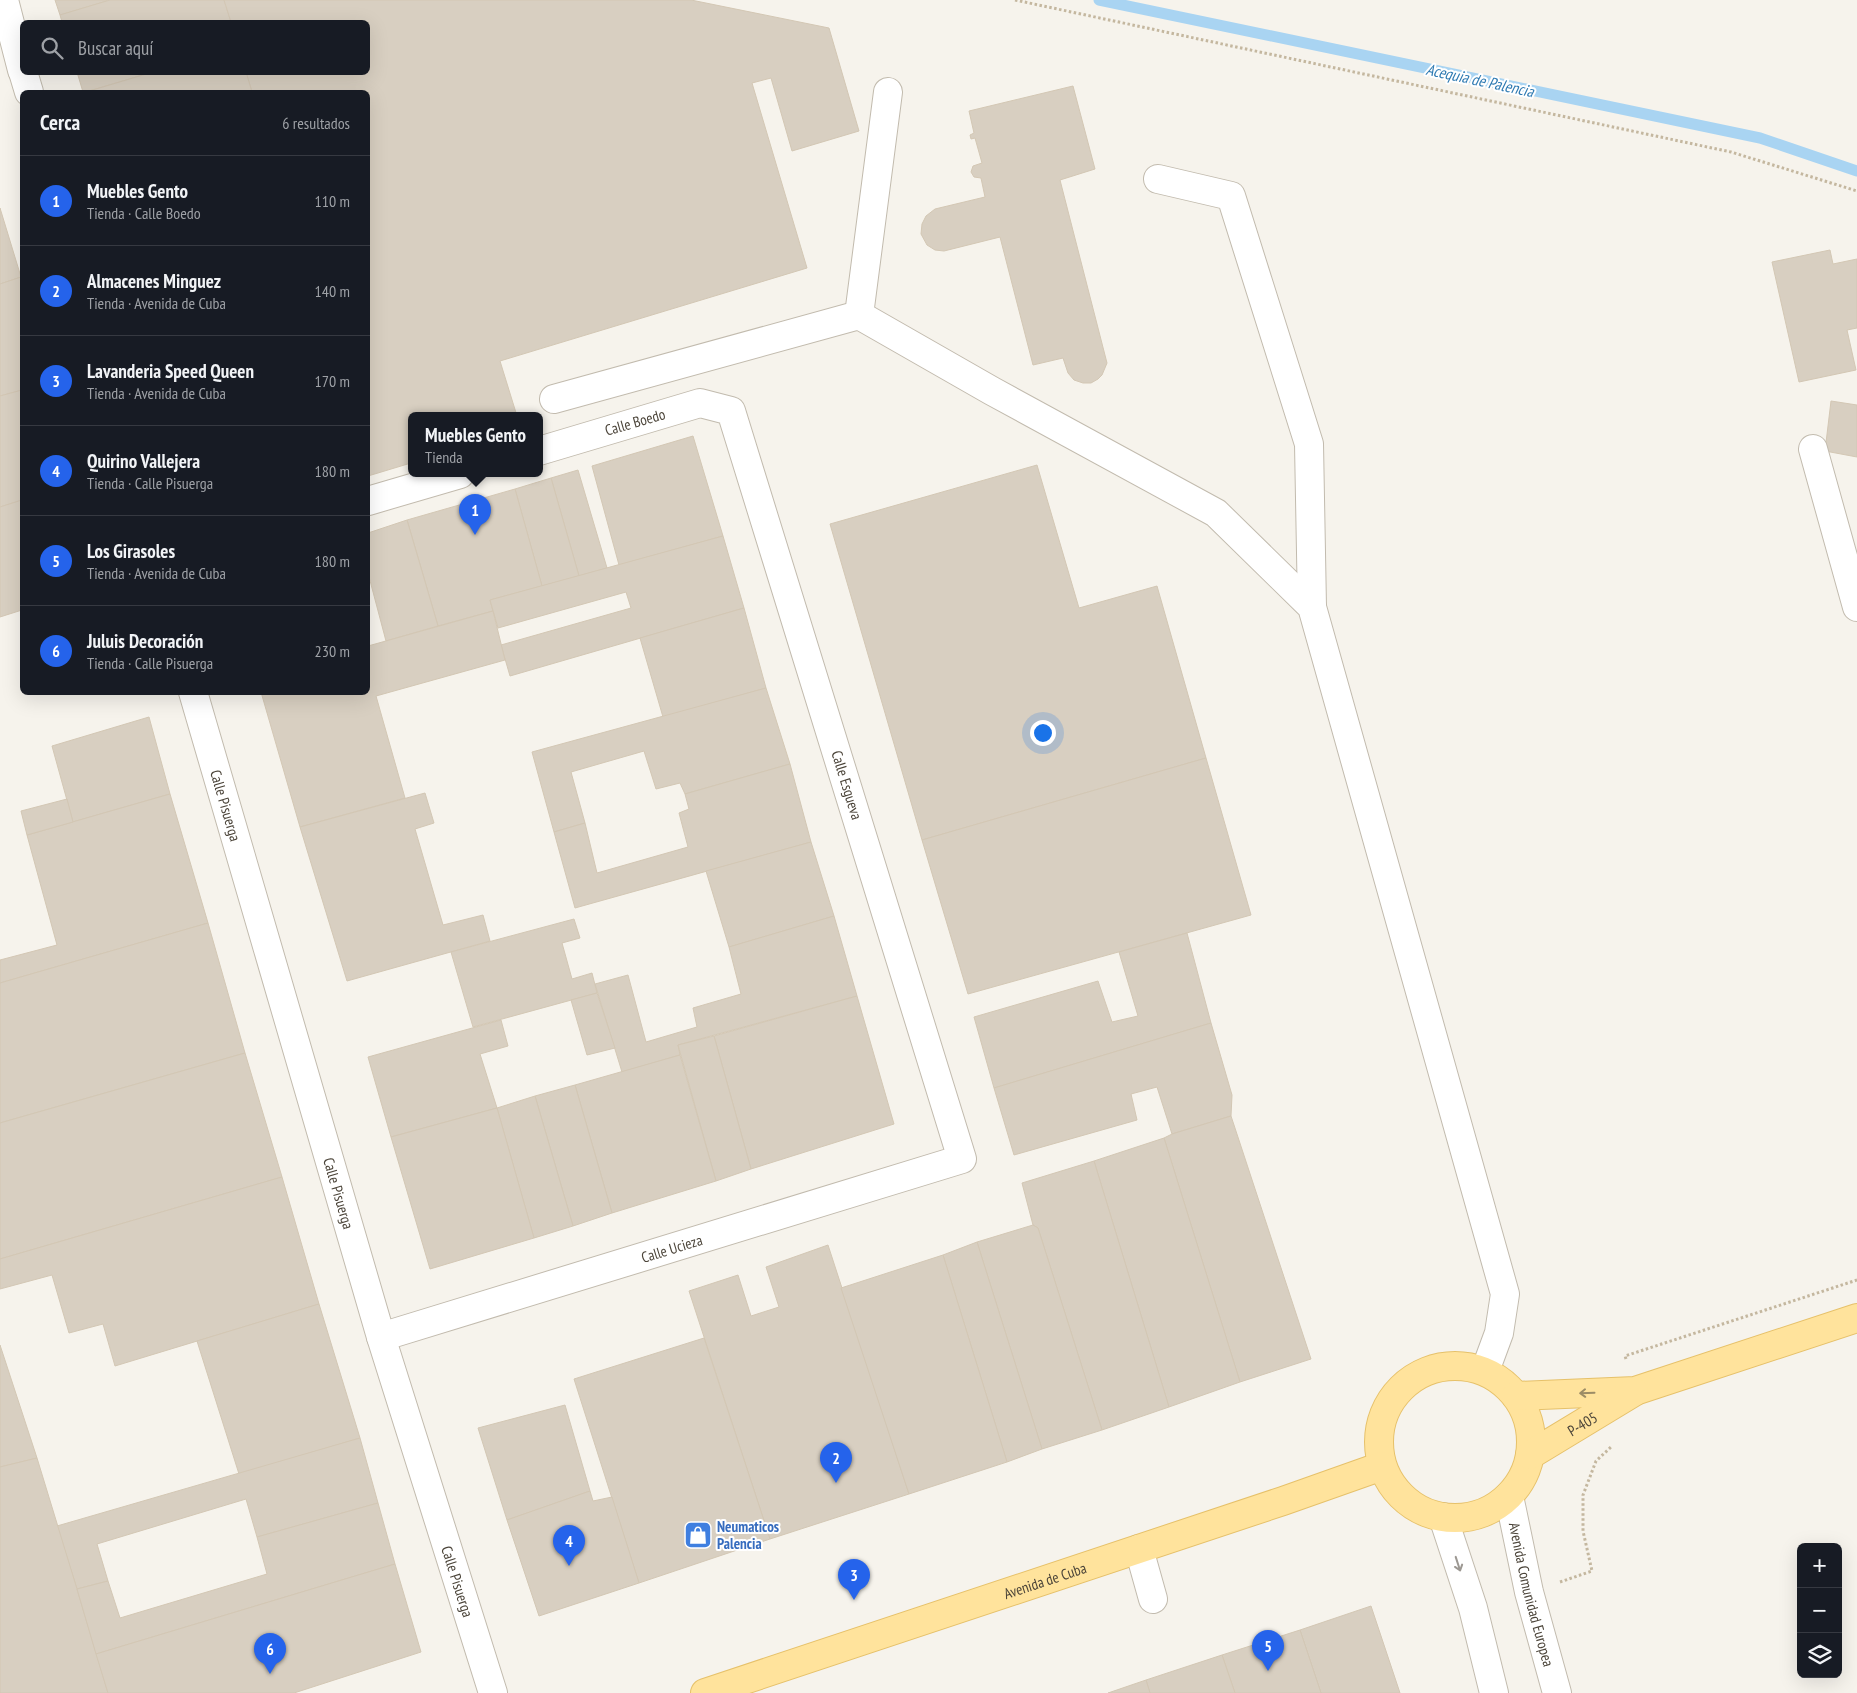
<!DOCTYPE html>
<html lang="es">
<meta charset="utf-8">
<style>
:root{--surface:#171b24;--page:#20242c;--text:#f1f3f6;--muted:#9ea1a6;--line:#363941;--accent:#2563eb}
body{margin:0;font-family:"PT Sans Narrow",sans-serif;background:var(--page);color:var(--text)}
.controls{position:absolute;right:15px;bottom:15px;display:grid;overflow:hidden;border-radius:8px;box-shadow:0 5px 20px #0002}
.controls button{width:45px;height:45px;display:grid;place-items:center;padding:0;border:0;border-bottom:1px solid var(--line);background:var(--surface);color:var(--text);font:25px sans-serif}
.you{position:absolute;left:1042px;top:732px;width:18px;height:18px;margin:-12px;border:4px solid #fff;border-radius:50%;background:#1a73e8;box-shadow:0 0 0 8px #1a73e833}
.badge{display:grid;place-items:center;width:32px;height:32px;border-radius:50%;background:var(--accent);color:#fff;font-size:16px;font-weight:700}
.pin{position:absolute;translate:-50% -41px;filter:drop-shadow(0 1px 2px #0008)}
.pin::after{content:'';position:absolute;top:26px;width:18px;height:15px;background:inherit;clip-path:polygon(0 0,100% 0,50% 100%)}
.popup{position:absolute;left:408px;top:412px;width:135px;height:65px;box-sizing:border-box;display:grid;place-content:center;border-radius:8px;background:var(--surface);filter:drop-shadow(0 1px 4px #0005);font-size:16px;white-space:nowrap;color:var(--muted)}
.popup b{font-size:19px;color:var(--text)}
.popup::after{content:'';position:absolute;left:50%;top:100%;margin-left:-10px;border:10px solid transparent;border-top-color:var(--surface)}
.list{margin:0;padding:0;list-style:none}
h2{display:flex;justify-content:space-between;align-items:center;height:65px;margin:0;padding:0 20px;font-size:21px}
h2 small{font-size:16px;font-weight:400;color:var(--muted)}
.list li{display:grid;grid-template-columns:32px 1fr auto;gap:15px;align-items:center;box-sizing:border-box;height:90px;padding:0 20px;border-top:1px solid var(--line)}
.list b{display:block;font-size:19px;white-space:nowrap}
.list p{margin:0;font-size:16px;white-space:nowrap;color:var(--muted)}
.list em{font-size:16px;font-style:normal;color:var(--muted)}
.icon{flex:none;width:28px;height:28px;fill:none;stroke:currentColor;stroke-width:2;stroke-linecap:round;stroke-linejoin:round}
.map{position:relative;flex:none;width:1857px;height:1693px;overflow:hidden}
.search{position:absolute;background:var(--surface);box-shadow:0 5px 20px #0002;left:20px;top:20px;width:350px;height:55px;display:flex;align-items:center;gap:12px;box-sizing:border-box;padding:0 18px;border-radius:8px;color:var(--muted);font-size:19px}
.panel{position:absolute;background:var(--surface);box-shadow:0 5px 20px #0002;left:20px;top:90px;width:350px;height:605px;border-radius:8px}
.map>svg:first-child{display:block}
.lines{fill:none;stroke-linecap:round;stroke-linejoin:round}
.stream{stroke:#a9d4f2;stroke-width:11}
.building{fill:#d8cfc1;stroke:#d3c7b4}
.minor-casing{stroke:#c2bbae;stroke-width:30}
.major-casing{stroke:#e6c16a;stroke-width:30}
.path{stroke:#c4b79f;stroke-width:3;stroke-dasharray:2.5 2.5;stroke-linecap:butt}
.minor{stroke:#fff;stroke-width:28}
.major{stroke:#ffe39c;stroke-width:28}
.oneway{stroke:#9c8c66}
.oneway2{stroke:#9c9892}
.labels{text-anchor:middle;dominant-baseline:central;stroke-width:4;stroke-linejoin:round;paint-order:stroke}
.street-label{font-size:15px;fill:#4b4439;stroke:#fff}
.shop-label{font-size:15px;font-weight:bold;fill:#366cbe;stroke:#fff;text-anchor:start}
.water-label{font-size:16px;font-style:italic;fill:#2e7ab2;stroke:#fff}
</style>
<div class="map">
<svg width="1857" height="1693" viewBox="0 0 1857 1693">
<rect width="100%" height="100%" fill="#f6f3ec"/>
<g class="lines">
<!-- stream -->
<polyline class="stream" points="1099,0 1760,138 1857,171"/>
</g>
<!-- building -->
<g class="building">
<polygon points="55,0 110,0 60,15"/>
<polygon points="110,0 224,0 231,22 62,22 60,15"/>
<polygon points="224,0 691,0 829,28 859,131 792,151 771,78 752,83 807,268 500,361 517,416 411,416 411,463 368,476 368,92 252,92 246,72 368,72 368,22 231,22"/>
<polygon points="77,72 153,72 86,92 83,92"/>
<polygon points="153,72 246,72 252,92 86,92"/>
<polygon points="1073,86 1095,169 1060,180 1107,363 1102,375 1098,379 1091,383 1083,383 1074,380 1068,373 1063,358 1033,365 1000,237 944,251 935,250 927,245 921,234 922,224 926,216 935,209 985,197 981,178 974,177 971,172 973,166 982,163 975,138 971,139 970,135 974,133 969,111"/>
<polygon points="0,208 21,277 0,284"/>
<polygon points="1830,250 1833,264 1857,259 1857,328 1847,330 1856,370 1799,382 1772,262"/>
<polygon points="21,277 22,282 22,390 0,396 0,284"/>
<polygon points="22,390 22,500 0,507 0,396"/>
<polygon points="1831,401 1857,405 1857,457 1825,451"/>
<polygon points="693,436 723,536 619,565 592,466"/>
<polygon points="1037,465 1079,608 1157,586 1206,758 922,840 830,524"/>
<polygon points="578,470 607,568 579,576 551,478"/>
<polygon points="551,478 579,576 542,586 515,489"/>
<polygon points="515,489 542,586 490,600 493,611 438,626 407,520"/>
<polygon points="22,500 22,610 0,617 0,507"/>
<polygon points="407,520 438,626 386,641 368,573 368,533"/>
<polygon points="723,536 744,608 510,676 501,645 631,608 626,592 498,628 490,600"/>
<polygon points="744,608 766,688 663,717 640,638"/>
<polygon points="493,611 505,660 376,696 405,798 300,827 261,692 368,692 368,646"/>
<polygon points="766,688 790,764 685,794 680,783 656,789 644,751 571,772 585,823 554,832 532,752"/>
<polygon points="149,717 170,794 73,822 52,746"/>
<polygon points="1206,758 1251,915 968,994 922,840"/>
<polygon points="790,764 811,842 575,908 554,832 585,823 597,873 688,847 679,813 689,809 685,794"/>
<polygon points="425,793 434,823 415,829 443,925 483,915 490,941 347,981 300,827"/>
<polygon points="170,794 208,923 0,983 0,960 57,945 27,835"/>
<polygon points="67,799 73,822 27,835 21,811"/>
<polygon points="811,842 834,916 729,947 706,871"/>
<polygon points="834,916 857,996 678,1045 680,1055 622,1072 595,984 628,975 646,1042 697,1027 693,1008 741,994 729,947"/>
<polygon points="574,919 580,938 562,943 572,979 592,973 597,993 473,1027 451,952"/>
<polygon points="208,923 245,1053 0,1123 0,983"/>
<polygon points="1187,933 1211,1023 994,1088 974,1017 1098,981 1112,1022 1138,1016 1119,952"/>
<polygon points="597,993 615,1048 587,1055 571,1000"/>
<polygon points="857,996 894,1124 751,1169 714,1036"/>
<polygon points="501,1020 508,1046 480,1054 497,1108 391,1137 368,1057"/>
<polygon points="1211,1023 1232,1095 1231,1116 1172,1134 1157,1087 1131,1094 1137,1120 1014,1155 994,1088"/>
<polygon points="714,1036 751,1169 716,1181 678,1045"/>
<polygon points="245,1053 282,1177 0,1259 0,1123"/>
<polygon points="680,1055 716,1181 612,1213 575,1085"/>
<polygon points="575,1085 612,1213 573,1226 535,1096"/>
<polygon points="535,1096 573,1226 534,1238 497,1108"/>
<polygon points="497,1108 534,1238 430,1269 391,1137"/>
<polygon points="1231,1116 1311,1359 1240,1382 1164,1138 1172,1134"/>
<polygon points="1164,1138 1240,1382 1169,1407 1094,1161"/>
<polygon points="1094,1161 1169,1407 1102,1430 1038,1228 1033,1225 1022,1183"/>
<polygon points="282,1177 319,1304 115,1366 103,1324 69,1333 52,1275 0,1289 0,1259"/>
<polygon points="1033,1225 1038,1228 1102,1430 1042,1449 977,1242"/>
<polygon points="977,1242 1042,1449 1007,1462 943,1255"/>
<polygon points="828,1245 909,1494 770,1539 689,1291 738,1275 751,1316 779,1307 766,1267"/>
<polygon points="943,1255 1007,1462 909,1494 841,1288"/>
<polygon points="319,1304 360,1438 239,1474 197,1341"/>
<polygon points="704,1338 770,1539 639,1583 574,1379"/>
<polygon points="0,1345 37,1458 0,1467"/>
<polygon points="565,1405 590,1491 507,1520 478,1428"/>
<polygon points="360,1438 378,1503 257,1537 246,1499 97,1544 108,1581 77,1589 57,1526"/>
<polygon points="37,1458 77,1589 108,1693 0,1693 0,1467"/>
<polygon points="590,1491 593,1501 612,1497 639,1583 539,1616 507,1520"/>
<polygon points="378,1503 395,1564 96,1654 77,1589 108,1581 120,1618 267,1574 257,1537"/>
<polygon points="395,1564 421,1652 294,1693 108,1693 96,1654"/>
<polygon points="1371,1606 1400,1693 1321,1693 1300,1630"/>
<polygon points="1300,1630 1321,1693 1235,1693 1222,1655"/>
<polygon points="1222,1655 1235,1693 1150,1693 1146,1680"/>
<polygon points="1146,1680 1150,1693 1108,1693"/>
</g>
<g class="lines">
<!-- minor casing -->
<g class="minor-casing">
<g id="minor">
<polyline points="4,0 22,70"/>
<polyline points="23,72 29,92"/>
<polyline points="1158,179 1231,196 1309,444 1312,607"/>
<polyline points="859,315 888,92"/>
<polyline points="554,399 859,315 992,391 1216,513 1312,607 1505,1294 1499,1333 1485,1371"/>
<polyline points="1813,449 1857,607"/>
<polyline points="368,501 460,474"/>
<path id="s1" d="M 193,692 L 381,1337 L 493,1693"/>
<path id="s2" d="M 381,1337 L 962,1159 L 731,411 L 700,403 L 539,451"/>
<path id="s3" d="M 1509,1496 L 1529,1592 L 1557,1693"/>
<polyline points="1443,1517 1473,1608 1494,1693"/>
<polyline points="1139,1549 1153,1599"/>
</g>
</g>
<!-- major casing -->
<g class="major-casing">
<g id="major">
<circle cx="1455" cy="1442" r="76"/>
<polyline points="1516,1396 1635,1391 1857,1318"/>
<path id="s4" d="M 1530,1455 L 1634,1392"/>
<path id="s5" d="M 705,1693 L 1283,1501 L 1382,1466"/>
</g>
</g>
<!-- path -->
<g class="path">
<polyline points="1015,0 1731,152 1857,191"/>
<polyline points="1626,1359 1625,1356 1857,1280"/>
<polyline points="1560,1582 1592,1571 1583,1531 1583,1495 1596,1461 1611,1447"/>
</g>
<!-- minor -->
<use href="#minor" class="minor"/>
<!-- major -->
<use href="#major" class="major"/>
</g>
<!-- one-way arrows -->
<defs><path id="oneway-shaft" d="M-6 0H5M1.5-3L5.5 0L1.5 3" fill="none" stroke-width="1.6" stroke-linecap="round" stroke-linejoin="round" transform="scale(1.25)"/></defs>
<use class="oneway" href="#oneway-shaft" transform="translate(1587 1393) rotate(178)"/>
<use class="oneway2" href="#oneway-shaft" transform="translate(1458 1564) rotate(72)"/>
<!-- icons -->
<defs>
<g id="shop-square" transform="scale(1.4375)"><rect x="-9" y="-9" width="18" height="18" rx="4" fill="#3f7fe0" stroke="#fff"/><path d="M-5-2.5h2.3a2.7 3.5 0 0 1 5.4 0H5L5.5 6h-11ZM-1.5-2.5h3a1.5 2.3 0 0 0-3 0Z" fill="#fff"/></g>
</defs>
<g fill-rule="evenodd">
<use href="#shop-square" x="698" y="1535"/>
</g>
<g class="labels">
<!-- street labels -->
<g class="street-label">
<text transform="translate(635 422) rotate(-16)">Calle Boedo</text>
<text transform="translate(847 785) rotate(73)">Calle Esgueva</text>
<text stroke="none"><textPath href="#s1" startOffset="118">Calle Pisuerga</textPath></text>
<text stroke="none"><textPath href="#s1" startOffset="522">Calle Pisuerga</textPath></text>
<text stroke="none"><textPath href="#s2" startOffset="304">Calle Ucieza</textPath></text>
<text stroke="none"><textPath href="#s4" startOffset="61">P-405</textPath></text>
<text stroke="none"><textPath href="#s1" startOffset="928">Calle Pisuerga</textPath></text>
<text stroke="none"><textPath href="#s5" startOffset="358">Avenida de Cuba</textPath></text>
<text stroke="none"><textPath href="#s3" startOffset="101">Avenida Comunidad Europea</textPath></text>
</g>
<!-- shop labels -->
<g class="shop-label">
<text x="717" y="1526">Neumaticos<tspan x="717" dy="17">Palencia</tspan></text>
</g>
<!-- water labels -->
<g class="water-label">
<text transform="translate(1480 80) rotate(12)">Acequia de Palencia</text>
</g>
</g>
</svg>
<div class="controls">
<button>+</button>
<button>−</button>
<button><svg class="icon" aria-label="layers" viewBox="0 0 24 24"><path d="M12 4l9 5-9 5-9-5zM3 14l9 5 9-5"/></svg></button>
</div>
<div class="you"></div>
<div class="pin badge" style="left:475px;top:535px">1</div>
<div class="popup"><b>Muebles Gento</b>Tienda</div>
<div class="pin badge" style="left:836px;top:1483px">2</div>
<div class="pin badge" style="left:854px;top:1600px">3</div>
<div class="pin badge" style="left:569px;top:1566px">4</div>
<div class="pin badge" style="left:1268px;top:1671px">5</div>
<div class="pin badge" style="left:270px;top:1674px">6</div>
<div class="search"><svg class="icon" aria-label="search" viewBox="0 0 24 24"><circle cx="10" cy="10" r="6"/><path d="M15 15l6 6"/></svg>Buscar aquí</div>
<section class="panel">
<h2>Cerca<small>6 resultados</small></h2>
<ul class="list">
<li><span class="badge">1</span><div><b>Muebles Gento</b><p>Tienda · Calle Boedo</p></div><em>110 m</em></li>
<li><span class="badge">2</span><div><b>Almacenes Minguez</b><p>Tienda · Avenida de Cuba</p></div><em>140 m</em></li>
<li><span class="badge">3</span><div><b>Lavanderia Speed Queen</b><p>Tienda · Avenida de Cuba</p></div><em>170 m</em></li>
<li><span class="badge">4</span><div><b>Quirino Vallejera</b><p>Tienda · Calle Pisuerga</p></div><em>180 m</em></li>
<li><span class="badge">5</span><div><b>Los Girasoles</b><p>Tienda · Avenida de Cuba</p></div><em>180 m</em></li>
<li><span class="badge">6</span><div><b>Juluis Decoración</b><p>Tienda · Calle Pisuerga</p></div><em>230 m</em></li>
</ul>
</section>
</div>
